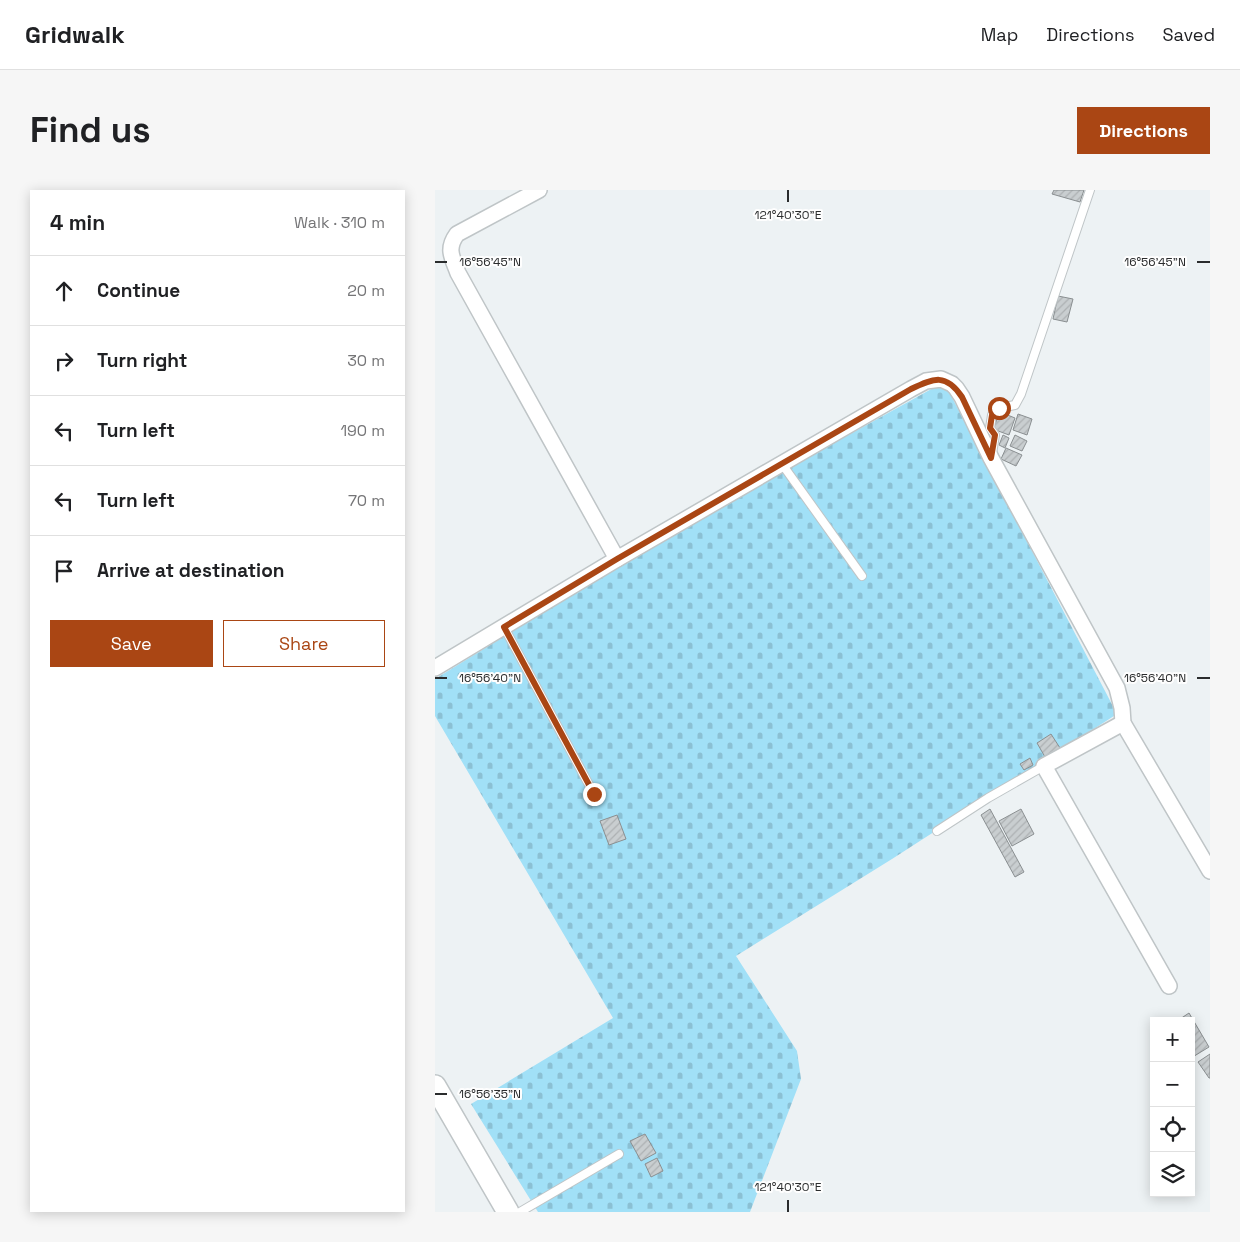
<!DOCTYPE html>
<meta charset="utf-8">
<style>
:root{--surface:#fff;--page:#f6f6f6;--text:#202124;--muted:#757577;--line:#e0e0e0;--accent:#aa4614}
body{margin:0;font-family:"Space Grotesk",sans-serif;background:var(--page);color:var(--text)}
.controls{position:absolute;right:15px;bottom:15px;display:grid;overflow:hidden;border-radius:0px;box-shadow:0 2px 12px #0003}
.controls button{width:45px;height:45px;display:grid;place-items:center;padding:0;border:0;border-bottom:1px solid var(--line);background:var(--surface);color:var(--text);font:25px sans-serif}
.stop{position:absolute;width:15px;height:15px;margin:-11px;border:4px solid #aa4614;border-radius:50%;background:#fff}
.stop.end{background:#aa4614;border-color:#fff;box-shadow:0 1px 5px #0008}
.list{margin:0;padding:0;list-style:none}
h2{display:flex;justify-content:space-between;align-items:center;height:65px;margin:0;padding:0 20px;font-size:21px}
h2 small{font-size:16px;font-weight:400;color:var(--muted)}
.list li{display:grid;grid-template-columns:32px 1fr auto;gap:15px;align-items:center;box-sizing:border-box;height:70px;padding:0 20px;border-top:1px solid var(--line)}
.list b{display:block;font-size:19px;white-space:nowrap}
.list em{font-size:16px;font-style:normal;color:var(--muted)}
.actions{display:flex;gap:10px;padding:15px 20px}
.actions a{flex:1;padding:11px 0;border:1px solid var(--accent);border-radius:0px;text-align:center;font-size:18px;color:var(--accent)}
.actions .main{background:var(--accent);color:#fff}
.icon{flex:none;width:28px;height:28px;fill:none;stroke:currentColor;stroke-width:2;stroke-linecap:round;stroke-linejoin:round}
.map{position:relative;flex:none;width:775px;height:1022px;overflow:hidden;border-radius:0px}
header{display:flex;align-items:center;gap:30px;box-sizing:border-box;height:70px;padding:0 25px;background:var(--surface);border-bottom:1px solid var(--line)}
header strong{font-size:24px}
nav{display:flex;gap:28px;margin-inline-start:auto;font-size:18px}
.intro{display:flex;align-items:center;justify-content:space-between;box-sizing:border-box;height:120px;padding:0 30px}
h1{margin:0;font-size:35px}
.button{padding:12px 22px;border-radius:0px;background:var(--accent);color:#fff;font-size:18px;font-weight:700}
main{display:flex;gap:30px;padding:0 30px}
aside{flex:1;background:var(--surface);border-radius:0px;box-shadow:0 2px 12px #0003}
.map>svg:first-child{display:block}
.cemetery{fill:url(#cemetery-stones)}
.building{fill:url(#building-hatch);stroke:#8a8f91}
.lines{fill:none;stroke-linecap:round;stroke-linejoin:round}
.lane-casing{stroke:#bfc5c7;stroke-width:10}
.street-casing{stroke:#bfc5c7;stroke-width:18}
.secondary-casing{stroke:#bfc5c7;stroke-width:24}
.lane{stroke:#fff;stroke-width:8}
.street{stroke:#fff;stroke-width:15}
.secondary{stroke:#fff;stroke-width:21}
.route{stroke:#aa4614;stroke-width:6}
.ticks{fill:none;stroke:#2a2c2d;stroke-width:2}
.ticks-label{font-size:12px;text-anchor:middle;fill:#2a2c2d;stroke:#fefefe;stroke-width:4;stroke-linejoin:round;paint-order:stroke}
</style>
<header>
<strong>Gridwalk</strong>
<nav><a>Map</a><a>Directions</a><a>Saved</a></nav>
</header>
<div class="intro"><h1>Find us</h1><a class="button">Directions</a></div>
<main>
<aside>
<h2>4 min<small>Walk · 310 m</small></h2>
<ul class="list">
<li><svg class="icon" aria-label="ahead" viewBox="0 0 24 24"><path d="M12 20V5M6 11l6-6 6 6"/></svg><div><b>Continue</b></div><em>20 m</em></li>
<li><svg class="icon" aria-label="right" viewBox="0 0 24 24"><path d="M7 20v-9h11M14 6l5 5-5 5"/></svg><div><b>Turn right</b></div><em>30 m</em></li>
<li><svg class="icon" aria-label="left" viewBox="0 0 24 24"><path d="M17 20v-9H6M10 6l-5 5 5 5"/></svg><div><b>Turn left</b></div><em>190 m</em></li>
<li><svg class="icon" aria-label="left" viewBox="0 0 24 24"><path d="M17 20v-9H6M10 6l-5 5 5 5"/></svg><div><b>Turn left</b></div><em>70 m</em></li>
<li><svg class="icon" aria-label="arrive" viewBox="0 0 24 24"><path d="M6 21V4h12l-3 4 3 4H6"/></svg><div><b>Arrive at destination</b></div></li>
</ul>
<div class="actions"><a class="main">Save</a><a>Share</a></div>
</aside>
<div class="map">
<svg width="775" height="1022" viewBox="0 0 775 1022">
<defs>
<pattern id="cemetery-stones" width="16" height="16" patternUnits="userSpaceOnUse" patternTransform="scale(1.25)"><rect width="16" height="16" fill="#a1e0f7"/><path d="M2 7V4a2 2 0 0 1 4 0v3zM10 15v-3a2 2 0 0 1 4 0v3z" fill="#8bc0d4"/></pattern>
<pattern id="building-hatch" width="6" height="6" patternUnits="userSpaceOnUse" patternTransform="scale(1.25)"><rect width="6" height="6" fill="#c9ced0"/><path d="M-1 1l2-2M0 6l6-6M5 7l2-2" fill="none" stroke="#adb1b3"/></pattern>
</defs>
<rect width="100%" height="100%" fill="#edf2f4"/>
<!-- cemetery -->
<polygon class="cemetery" points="509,192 682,524 457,669 301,766 362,861 366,889 315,1022 103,1022 36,914 178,828 0,526 0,489 233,345"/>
<!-- building -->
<g class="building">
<polygon points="619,0 649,0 645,12 617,4"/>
<polygon points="623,106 638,109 632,132 618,129"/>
<polygon points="565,222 580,228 574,245 558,239"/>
<polygon points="583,224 597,229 592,245 578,240"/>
<polygon points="568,245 574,248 570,258 564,255"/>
<polygon points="580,245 592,251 587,261 575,256"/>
<polygon points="571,258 587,265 581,276 566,269"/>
<polygon points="616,544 625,558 610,567 602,553"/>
<polygon points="595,568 598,575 589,580 585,574"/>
<polygon points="555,619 589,682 580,687 546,625"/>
<polygon points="586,619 599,644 577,656 564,631"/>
<polygon points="182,625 191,649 174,655 165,631"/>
<polygon points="754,823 774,857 756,868 756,831 742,831"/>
<polygon points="775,864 775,888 774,888 763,872"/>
<polygon points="210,944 221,963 206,971 195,951"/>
<polygon points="222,968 228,981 216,987 210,974"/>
</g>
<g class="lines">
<!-- lane casing -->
<g class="lane-casing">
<g id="lane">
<polyline points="557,264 560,245 555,238 557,225 564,218 580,215 586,204 655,0"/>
<polyline points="347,274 427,386"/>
<polyline points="69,437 159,604"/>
<polyline points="502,641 553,608 609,576"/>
<polyline points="85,1022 184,964"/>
</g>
</g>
<!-- street casing -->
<g class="street-casing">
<g id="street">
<path d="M 104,0 L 22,44 C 11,59 17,67 23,83 L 182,369"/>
<polyline points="0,478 182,369 476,199 491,191 506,189 517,194 521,198 527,207 556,268 682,498 687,518 688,533 775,681"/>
<polyline points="688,533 609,576 734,796"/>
</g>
</g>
<!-- secondary casing -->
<g class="secondary-casing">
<polyline id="secondary" points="0,896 73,1022"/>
</g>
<!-- lane -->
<use href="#lane" class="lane"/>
<!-- street -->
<use href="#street" class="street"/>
<!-- secondary -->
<use href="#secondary" class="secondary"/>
</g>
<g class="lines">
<!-- route -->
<path class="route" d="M 159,604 L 69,437 L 182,369 L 476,199 C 499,188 511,183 527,207 L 556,268 L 560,245 L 555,238 L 557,225 L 564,218"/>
</g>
<!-- ticks -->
<path class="ticks" d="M 353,0 L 353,12M 0,72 L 12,72M 762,72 L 775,72M 0,488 L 12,488M 762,488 L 775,488M 0,904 L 12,904M 353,1010 L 353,1022"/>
<g class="ticks-label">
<text x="353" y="29">121°40'30"E</text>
<text x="55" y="76">16°56'45"N</text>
<text x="720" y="76">16°56'45"N</text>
<text x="55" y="492">16°56'40"N</text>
<text x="720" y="492">16°56'40"N</text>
<text x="55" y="908">16°56'35"N</text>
<text x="353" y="1001">121°40'30"E</text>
</g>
</svg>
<div class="controls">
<button>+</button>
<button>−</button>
<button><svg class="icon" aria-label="locate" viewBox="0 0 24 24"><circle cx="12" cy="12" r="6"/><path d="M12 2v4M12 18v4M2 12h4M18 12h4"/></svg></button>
<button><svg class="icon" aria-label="layers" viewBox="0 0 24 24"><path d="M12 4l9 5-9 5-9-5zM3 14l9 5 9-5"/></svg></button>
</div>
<div class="stop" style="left:564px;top:218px"></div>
<div class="stop end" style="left:159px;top:604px"></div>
</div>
</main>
